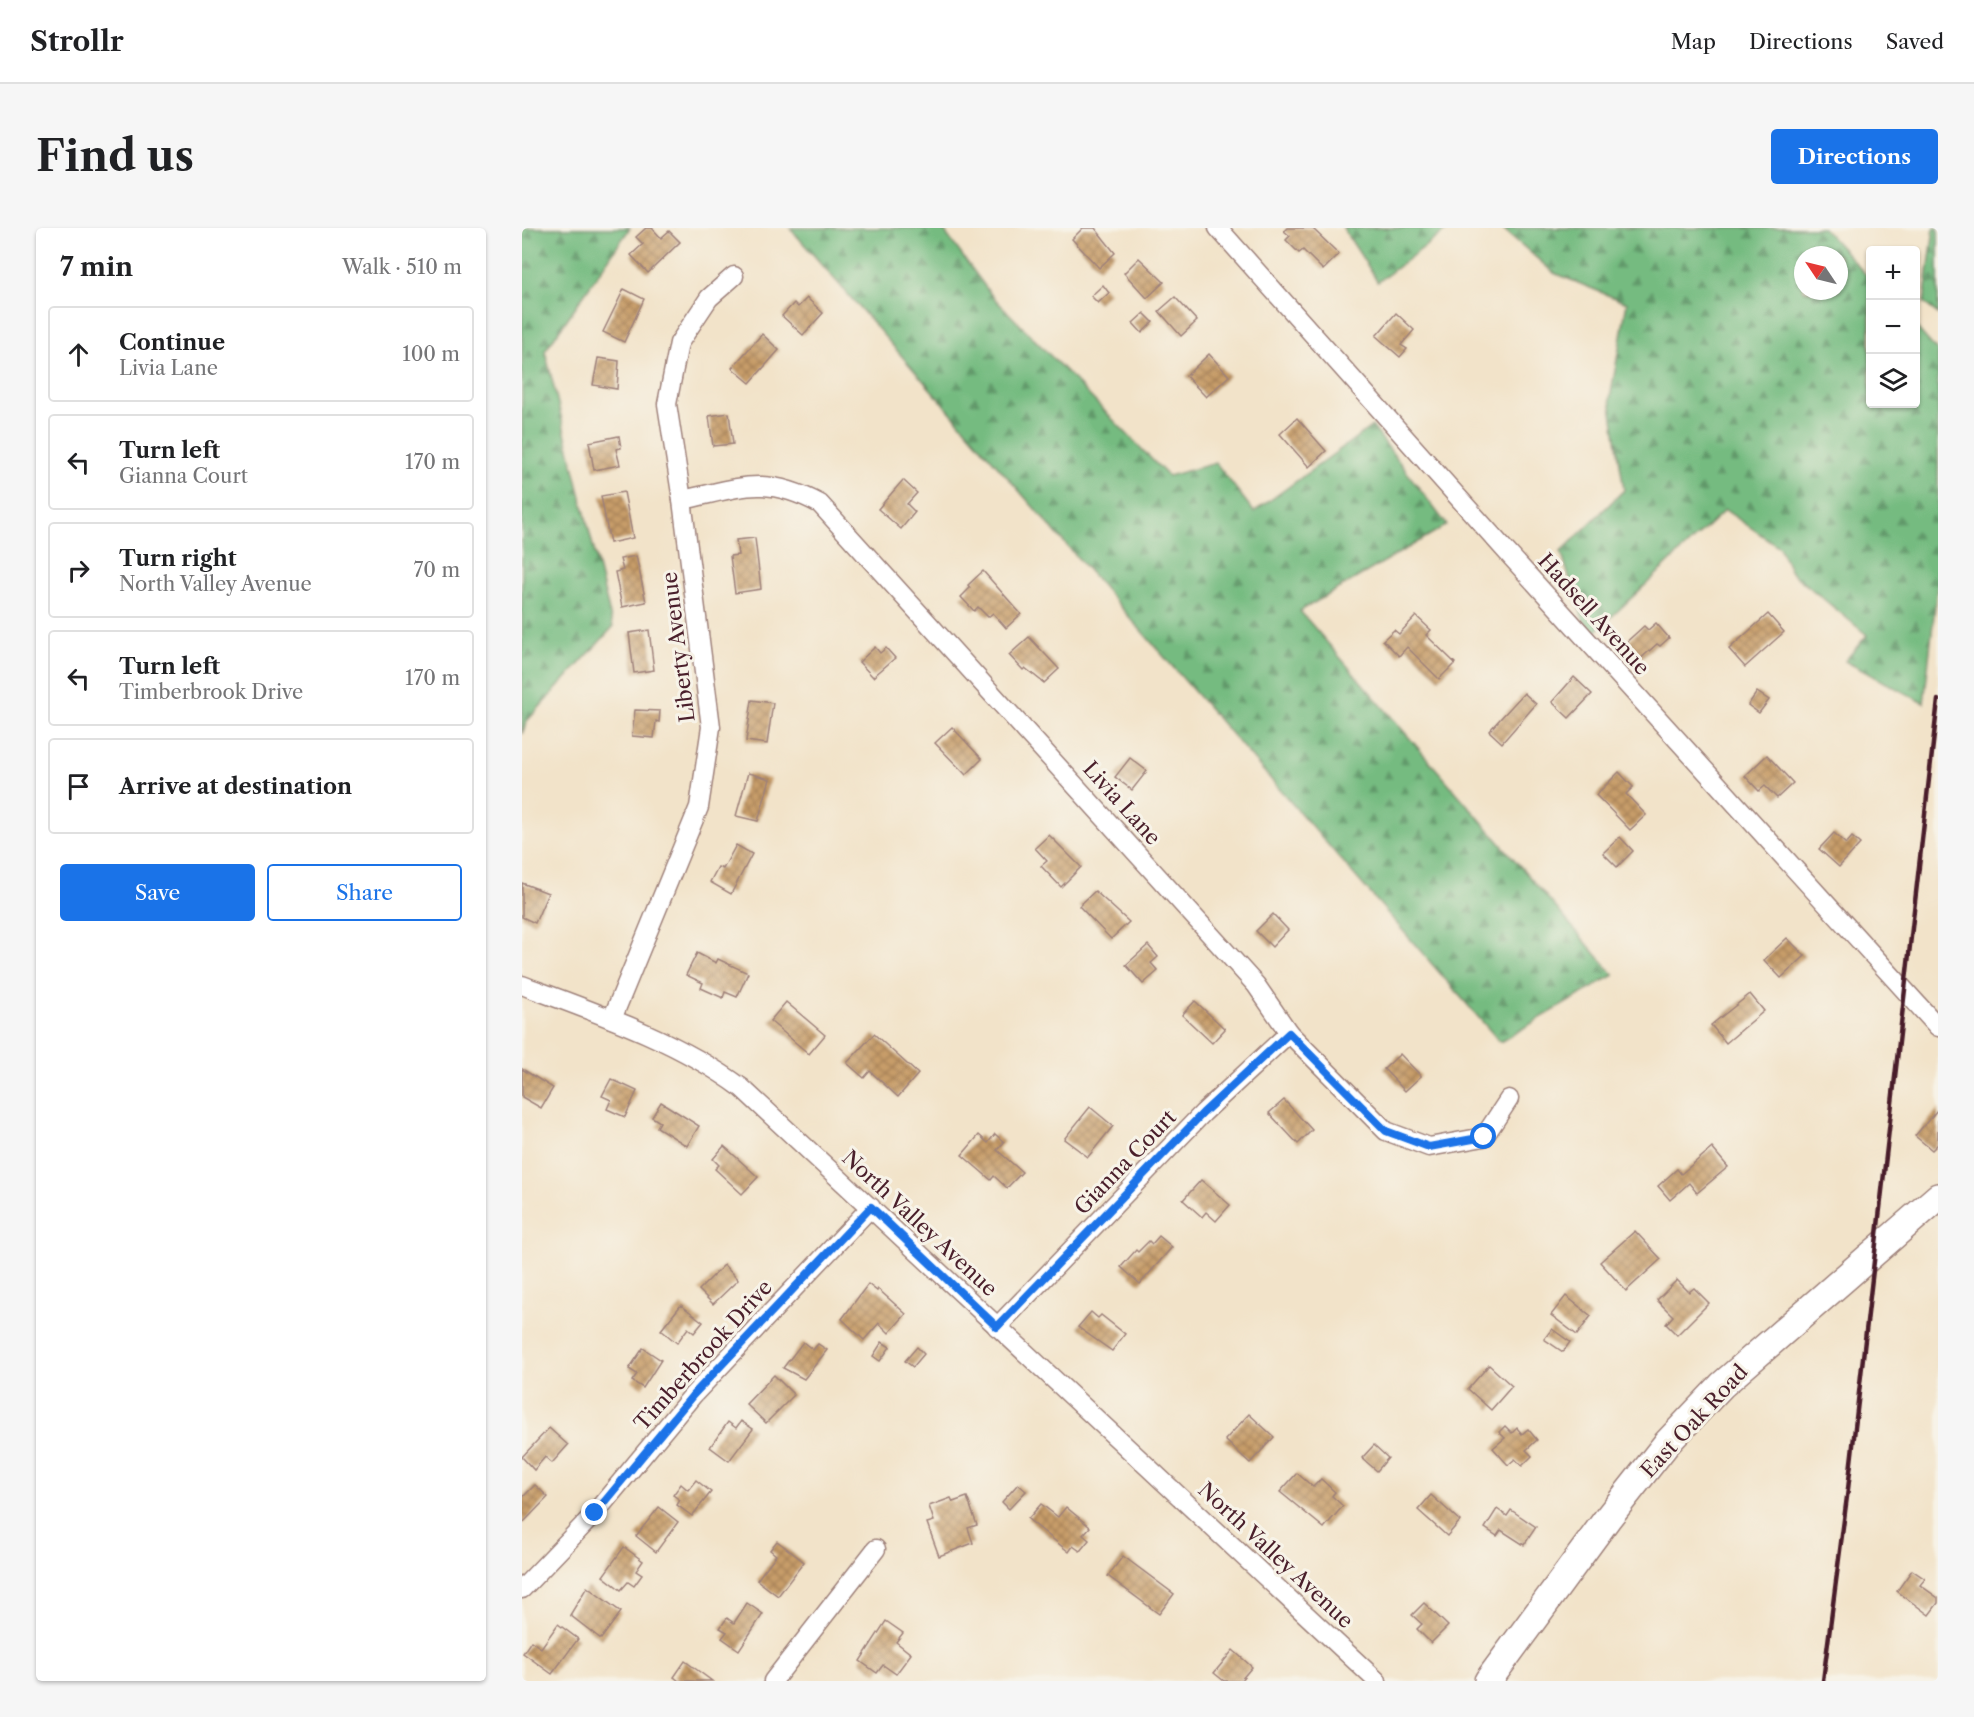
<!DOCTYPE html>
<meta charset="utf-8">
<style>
:root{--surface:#fff;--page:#f6f6f6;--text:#202124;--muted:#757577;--line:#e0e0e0;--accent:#1a73e8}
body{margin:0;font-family:"Libre Caslon Text",serif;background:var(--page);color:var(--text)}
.controls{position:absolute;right:18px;top:18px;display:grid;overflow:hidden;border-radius:6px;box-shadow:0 2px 4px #0004}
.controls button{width:54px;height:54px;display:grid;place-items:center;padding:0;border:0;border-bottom:2px solid var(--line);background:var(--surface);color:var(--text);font:30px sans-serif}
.compass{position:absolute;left:1272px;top:18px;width:54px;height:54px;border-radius:50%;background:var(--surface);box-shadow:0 2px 4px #0004;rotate:305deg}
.stop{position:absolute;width:18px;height:18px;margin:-14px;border:4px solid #1a73e8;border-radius:50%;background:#fff}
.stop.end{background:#1a73e8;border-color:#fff;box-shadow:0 2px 6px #0008}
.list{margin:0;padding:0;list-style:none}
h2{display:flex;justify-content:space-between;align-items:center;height:78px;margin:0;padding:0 24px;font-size:26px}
h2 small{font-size:20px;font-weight:400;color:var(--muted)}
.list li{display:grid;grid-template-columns:39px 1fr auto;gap:18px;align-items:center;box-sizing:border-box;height:96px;margin:0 12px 12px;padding:0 12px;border:2px solid var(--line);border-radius:6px}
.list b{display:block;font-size:22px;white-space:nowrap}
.list p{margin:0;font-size:20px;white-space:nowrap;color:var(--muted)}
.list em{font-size:20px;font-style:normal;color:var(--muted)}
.actions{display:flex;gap:12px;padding:18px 24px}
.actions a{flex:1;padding:14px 0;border:2px solid var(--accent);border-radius:6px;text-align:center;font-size:21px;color:var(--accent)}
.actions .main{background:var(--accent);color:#fff}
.icon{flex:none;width:33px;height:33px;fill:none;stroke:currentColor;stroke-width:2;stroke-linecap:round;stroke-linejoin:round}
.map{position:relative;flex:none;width:1416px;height:1453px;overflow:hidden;border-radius:6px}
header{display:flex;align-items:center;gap:36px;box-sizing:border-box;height:84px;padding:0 30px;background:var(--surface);border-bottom:2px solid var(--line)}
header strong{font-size:28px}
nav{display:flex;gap:33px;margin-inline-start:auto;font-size:21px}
.intro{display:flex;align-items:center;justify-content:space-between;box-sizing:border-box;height:144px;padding:0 36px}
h1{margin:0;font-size:42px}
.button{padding:15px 27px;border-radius:6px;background:var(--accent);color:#fff;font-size:21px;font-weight:700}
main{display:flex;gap:36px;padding:0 36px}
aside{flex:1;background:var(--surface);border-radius:6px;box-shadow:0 2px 4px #0004}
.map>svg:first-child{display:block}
.forest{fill:url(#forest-firs);stroke:#5f6d56;stroke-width:1.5;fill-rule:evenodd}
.building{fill:url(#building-cross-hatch)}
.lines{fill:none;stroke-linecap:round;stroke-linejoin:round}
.street-casing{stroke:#9e817a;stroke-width:21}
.secondary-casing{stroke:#9e817a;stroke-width:30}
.street{stroke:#fff;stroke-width:18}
.secondary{stroke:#fff;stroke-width:27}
.rail{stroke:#4a1f2b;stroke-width:4.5}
.route{stroke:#1a73e8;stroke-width:8}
.labels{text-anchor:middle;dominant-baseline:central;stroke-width:6;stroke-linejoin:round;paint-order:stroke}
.street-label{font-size:21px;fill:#4a1f2b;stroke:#f7f3e8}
</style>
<header>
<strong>Strollr</strong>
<nav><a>Map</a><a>Directions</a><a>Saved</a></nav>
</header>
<div class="intro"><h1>Find us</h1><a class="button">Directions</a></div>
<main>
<aside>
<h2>7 min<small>Walk · 510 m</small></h2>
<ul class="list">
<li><svg class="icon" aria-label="ahead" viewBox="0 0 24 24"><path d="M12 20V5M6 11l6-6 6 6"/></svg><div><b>Continue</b><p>Livia Lane</p></div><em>100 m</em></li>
<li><svg class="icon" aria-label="left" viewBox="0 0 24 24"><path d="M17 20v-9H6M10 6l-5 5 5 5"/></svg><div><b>Turn left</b><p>Gianna Court</p></div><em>170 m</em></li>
<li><svg class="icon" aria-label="right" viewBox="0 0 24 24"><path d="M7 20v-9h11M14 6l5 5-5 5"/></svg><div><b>Turn right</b><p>North Valley Avenue</p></div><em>70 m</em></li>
<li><svg class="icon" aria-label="left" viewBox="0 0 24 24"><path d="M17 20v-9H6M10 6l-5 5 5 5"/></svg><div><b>Turn left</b><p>Timberbrook Drive</p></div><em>170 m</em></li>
<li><svg class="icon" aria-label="arrive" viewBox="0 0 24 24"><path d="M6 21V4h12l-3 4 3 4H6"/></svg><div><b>Arrive at destination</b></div></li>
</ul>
<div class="actions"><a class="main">Save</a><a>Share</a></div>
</aside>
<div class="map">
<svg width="1416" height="1453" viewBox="0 0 1416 1453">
<defs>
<pattern id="forest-firs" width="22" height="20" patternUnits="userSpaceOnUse" patternTransform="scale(1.5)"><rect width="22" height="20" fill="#74bb80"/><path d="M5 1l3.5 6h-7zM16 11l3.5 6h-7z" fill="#619769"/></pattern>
<pattern id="building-cross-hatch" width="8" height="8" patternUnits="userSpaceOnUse" patternTransform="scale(1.5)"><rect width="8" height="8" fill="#c79d69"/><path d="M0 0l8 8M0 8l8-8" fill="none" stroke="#a47f57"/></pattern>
</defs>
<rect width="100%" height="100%" fill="#f7f3e8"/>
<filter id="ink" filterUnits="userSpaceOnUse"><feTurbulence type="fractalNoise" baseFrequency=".0167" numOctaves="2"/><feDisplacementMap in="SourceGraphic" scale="12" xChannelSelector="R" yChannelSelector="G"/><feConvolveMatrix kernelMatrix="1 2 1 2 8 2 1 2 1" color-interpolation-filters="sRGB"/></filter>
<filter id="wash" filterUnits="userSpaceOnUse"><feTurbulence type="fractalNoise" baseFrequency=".008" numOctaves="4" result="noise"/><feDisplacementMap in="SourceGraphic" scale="24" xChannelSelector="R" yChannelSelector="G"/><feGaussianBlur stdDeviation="1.35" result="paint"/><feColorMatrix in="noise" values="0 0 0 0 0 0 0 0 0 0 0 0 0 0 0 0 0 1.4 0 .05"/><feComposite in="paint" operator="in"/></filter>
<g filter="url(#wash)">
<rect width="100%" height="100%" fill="#f2e3c9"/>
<!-- forest -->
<g class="forest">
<polygon points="0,0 108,0 23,123 91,399 5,493 0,506"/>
<polygon points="268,0 420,0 470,68 646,248 694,235 732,284 850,198 925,297 778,383 1092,747 978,814"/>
<polygon points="821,0 927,0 856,54"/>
<path d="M 980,0 L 1301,0 L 1348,51 L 1348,176 L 1394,176 L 1394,99 L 1416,124 L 1416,351 L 1402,475 L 1323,433 L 1345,407 L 1269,344 L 1257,319 L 1203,282 L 1067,410 L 1039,324 L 1102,262 L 1088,171 L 1105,75 L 1032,45 ZM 1281,27 L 1317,27 L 1317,63 L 1281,63 Z"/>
<polygon points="1412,0 1416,0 1416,86 1402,75"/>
</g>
<g id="blocks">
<!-- building -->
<g class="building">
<polygon points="124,0 130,0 139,10 147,3 158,14 126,45 109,27 121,16 114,9"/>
<polygon points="561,0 573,0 593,25 577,40 550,11"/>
<polygon points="765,0 790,0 817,26 801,42 781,22 777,25 764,12 768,8 762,3"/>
<polygon points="617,30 642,54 625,70 602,45"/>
<polygon points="581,57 587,65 576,75 569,68"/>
<polygon points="102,61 122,71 102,114 81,104"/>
<polygon points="653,69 675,93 659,108 637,83"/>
<polygon points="285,70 301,85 281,107 260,88 272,75 276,79"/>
<polygon points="622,85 631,94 620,105 611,95"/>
<polygon points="874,85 892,102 879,117 885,121 878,129 854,108"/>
<polygon points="240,106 257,122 228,155 210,140"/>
<polygon points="687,126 707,148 684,169 664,148"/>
<polygon points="76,130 97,133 95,161 71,157"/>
<polygon points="207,185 211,216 191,218 187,188"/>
<polygon points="775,190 804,223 787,239 758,206"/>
<polygon points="97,208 99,220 94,221 98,237 72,242 67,214"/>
<polygon points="381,252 395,265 385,276 393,284 379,301 356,281"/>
<polygon points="102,264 111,310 88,315 79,268"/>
<polygon points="233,310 239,361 213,365 208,328 216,327 214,312"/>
<polygon points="114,328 124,374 100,379 93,344 101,342 98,331"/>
<polygon points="461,343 499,386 484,400 471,385 466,389 456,379 452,383 439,369 448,360 446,357"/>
<polygon points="1246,386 1262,404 1223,439 1207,421"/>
<polygon points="894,388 909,402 904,407 933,435 917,451 885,419 877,428 861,412 872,402 877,406"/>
<polygon points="1134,395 1147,410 1138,418 1135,416 1116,433 1101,417 1122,398 1126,402"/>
<polygon points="127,402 132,442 112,445 107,405"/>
<polygon points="507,409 537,441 522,455 503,440 501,442 487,427"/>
<polygon points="353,419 358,425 364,420 373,430 351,449 337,434"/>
<polygon points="1052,449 1070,466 1047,490 1030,474"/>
<polygon points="1235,464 1247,472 1237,485 1226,477"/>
<polygon points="1002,465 1014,476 980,515 967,503"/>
<polygon points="230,472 251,475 245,516 224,513"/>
<polygon points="113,482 138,483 137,494 134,493 132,510 110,508"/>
<polygon points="430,499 460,531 444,547 413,515"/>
<polygon points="1245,527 1271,555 1255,570 1243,558 1237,563 1223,548"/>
<polygon points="608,530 625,543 610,562 593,549"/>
<polygon points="1097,544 1111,559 1104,566 1124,587 1108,602 1074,567"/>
<polygon points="226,545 248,551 236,593 214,588"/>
<polygon points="1312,605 1324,616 1330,609 1338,616 1317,639 1297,621"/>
<polygon points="527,607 559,639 539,659 519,638 525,633 513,620"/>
<polygon points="1098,609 1111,623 1095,639 1081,625"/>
<polygon points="214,617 230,626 209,666 188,654 196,639 201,641"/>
<polygon points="0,655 26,665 13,695 0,689"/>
<polygon points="573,663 607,694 589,711 557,678"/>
<polygon points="751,686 766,702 750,719 734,703"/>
<polygon points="1265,710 1283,728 1259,750 1242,732"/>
<polygon points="626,717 636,729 629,735 636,743 621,756 604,737"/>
<polygon points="175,725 194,735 196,731 226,745 215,769 203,764 201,770 179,760 181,755 164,747"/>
<polygon points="1228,766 1242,783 1204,815 1189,797"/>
<polygon points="673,773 703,801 690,815 660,787"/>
<polygon points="264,774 303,807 287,826 248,793"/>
<polygon points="352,806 396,846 376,869 348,843 342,850 325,835"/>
<polygon points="878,826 899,848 883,863 862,841"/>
<polygon points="0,841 31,860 19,880 0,869"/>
<polygon points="89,851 115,863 103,889 85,881 89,872 80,868"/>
<polygon points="762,872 790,902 776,916 747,885"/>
<polygon points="139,874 177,898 165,918 135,899 138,894 130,889"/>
<polygon points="568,879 591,898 566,929 542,911"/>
<polygon points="1416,881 1416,916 1410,922 1393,908"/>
<polygon points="473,906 482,914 475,922 500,944 485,960 472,948 469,952 440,927 457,907 466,915"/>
<polygon points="202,918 236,949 220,966 193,941 197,937 191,931"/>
<polygon points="1190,920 1206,939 1175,965 1167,955 1148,972 1136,958 1155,941 1159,946"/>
<polygon points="679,952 708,977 694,993 684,984 680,989 661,972"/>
<polygon points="1113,1003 1139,1031 1104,1063 1078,1034"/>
<polygon points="637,1008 650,1019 618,1056 599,1039 614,1022 616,1024 627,1013 630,1016"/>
<polygon points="202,1037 216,1052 191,1076 177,1062"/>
<polygon points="1155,1052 1167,1064 1172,1060 1187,1075 1155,1107 1144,1096 1151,1088 1135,1072"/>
<polygon points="346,1056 355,1063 356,1061 384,1086 367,1105 357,1095 342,1112 320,1091"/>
<polygon points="1044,1068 1069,1088 1055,1107 1029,1087"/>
<polygon points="159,1077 181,1094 172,1105 166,1100 155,1115 139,1102"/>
<polygon points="569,1084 576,1090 579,1087 603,1106 590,1123 556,1099"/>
<polygon points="1030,1101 1048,1114 1041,1124 1022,1111"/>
<polygon points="281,1114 291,1122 296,1116 305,1122 282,1151 261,1140"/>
<polygon points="360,1114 368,1119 358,1133 351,1128"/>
<polygon points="395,1119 402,1126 391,1139 383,1133"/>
<polygon points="121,1120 139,1132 121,1160 110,1153 115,1146 107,1141"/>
<polygon points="967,1137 990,1158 969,1182 946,1161"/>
<polygon points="252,1147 272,1167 244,1195 224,1176"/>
<polygon points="727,1186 752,1209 728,1235 703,1212"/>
<polygon points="219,1193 231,1201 207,1233 188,1219 206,1194 214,1200"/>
<polygon points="983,1198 990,1205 995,1200 1000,1206 1006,1201 1015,1212 1004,1222 1010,1228 1000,1238 993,1231 986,1237 971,1220 983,1210 977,1204"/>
<polygon points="27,1200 46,1217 30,1235 23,1229 12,1242 0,1229"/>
<polygon points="852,1217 866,1230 855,1243 840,1230"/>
<polygon points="775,1245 791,1259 799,1251 813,1264 810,1268 821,1278 802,1300 758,1264"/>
<polygon points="174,1252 189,1264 170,1288 155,1277 158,1272 151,1267 159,1256 166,1262"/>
<polygon points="496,1256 504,1263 487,1281 480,1274"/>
<polygon points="13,1257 26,1269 0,1296 0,1270"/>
<polygon points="909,1267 938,1293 925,1308 896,1282"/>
<polygon points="445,1269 455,1297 446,1300 451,1315 417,1328 405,1295 412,1293 407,1278 429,1270 431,1274"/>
<polygon points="519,1276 536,1289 544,1279 568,1299 561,1307 567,1312 558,1323 551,1318 547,1324 506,1291"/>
<polygon points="137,1279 156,1294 134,1324 114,1308"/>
<polygon points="975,1281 985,1288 989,1282 1014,1299 1002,1317 979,1302 975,1308 963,1300"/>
<polygon points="255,1313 282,1334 256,1368 235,1352 254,1327 248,1322"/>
<polygon points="102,1319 121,1333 114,1343 120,1347 112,1358 106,1354 99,1362 81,1348"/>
<polygon points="601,1328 652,1366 637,1386 586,1348"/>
<polygon points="1390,1342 1403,1351 1398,1357 1416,1370 1416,1375 1407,1387 1375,1363"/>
<polygon points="65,1359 99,1384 79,1411 48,1387"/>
<polygon points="225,1375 241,1386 217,1422 200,1410 205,1404 198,1400 205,1390 212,1395"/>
<polygon points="902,1375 926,1398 909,1415 895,1401 900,1396 890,1387"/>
<polygon points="364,1393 381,1405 374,1414 389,1426 374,1446 361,1437 355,1445 338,1433"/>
<polygon points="36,1396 56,1411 30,1446 1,1425 9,1413 19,1420"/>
<polygon points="711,1422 730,1439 718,1453 702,1453 692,1445"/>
<polygon points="163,1433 190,1453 157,1453 152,1449"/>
</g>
</g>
</g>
<g filter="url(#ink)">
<use href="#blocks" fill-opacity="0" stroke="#9e817a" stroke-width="1.5"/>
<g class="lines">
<!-- street casing -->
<g class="street-casing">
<g id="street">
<polyline points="696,0 984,323 1416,799"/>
<path d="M 160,272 C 218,260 242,246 298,276 L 734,757 L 767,805 L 864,903 L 907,919 L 962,909 L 987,871"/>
<path d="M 0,757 C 75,785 155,812 220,860 L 855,1453"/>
<polyline points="90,791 177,579 189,499 160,272 145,176 157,115 187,70 212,48"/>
<polyline points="475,1099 681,885 767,805"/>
<polyline points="0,1361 73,1285 171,1167 349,979"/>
<polyline points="251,1453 354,1321"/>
</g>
</g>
<!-- secondary casing -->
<g class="secondary-casing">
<polyline id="secondary" points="966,1453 1085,1291 1145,1215 1200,1157 1416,969"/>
</g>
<!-- street -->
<use href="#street" class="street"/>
<!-- secondary -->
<use href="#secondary" class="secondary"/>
<!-- rail -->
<polyline class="rail" points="1301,1453 1326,1261 1416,472"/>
</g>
</g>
<g class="lines" filter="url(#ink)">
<!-- route -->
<polyline class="route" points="73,1285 171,1167 349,979 475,1099 681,885 767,805 864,903 907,919 962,909"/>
</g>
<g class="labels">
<!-- street labels -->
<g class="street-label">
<text transform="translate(1072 386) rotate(48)">Hadsell Avenue</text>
<text transform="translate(156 419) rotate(-97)">Liberty Avenue</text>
<text transform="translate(600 575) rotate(48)">Livia Lane</text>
<text transform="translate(603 934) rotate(-46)">Gianna Court</text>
<text transform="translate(398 995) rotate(43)">North Valley Avenue</text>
<text transform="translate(181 1127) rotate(-48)">Timberbrook Drive</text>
<text transform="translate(1172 1193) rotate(-47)">East Oak Road</text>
<text transform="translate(754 1327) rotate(43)">North Valley Avenue</text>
</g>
</g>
</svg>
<div class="controls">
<button>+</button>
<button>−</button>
<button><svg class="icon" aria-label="layers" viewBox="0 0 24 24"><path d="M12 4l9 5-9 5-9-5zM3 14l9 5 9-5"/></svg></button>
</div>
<svg class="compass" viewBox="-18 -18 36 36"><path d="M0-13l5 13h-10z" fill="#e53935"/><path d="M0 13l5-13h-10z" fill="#757577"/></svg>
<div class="stop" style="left:962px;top:909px"></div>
<div class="stop end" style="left:73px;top:1285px"></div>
</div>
</main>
